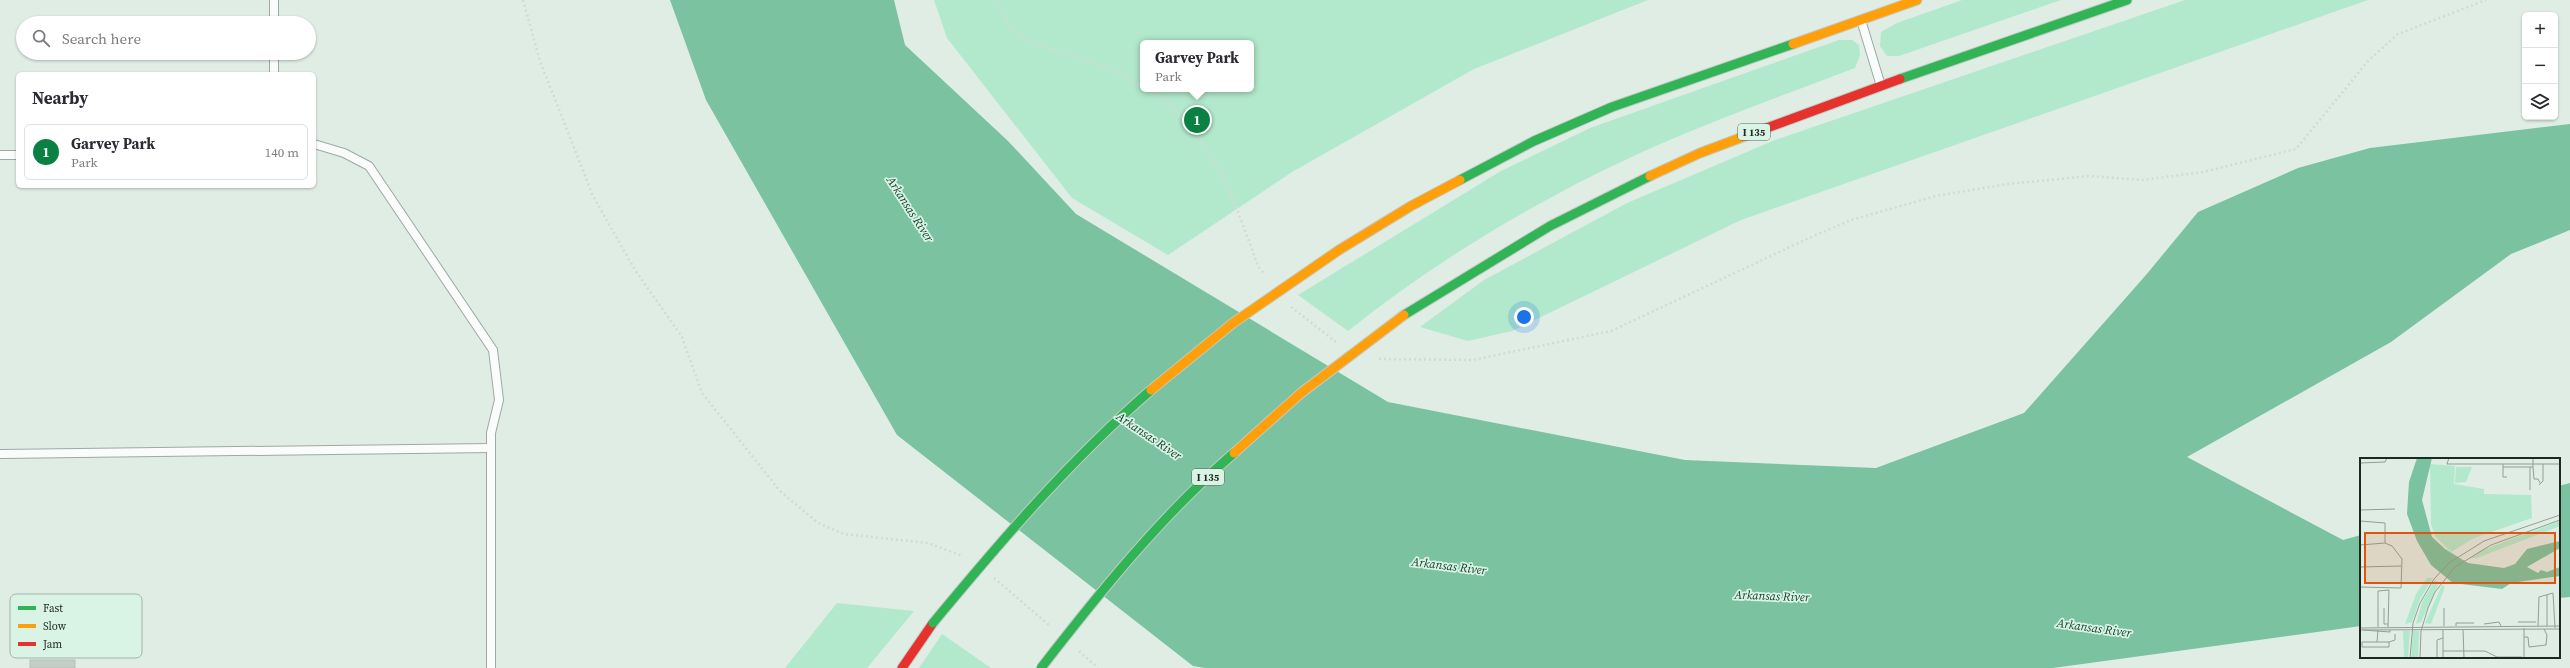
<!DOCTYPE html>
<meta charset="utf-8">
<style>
:root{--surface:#fff;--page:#f7f7f7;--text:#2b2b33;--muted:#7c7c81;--line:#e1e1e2;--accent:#0b8043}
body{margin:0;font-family:"Source Serif 4",serif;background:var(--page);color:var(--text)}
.controls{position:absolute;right:12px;top:12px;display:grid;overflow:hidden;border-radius:6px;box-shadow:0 1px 3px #0004}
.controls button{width:36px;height:36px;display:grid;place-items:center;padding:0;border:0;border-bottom:1px solid var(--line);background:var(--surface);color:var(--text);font:20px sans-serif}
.you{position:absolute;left:1524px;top:317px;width:14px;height:14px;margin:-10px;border:3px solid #fff;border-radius:50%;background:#1a73e8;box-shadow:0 0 0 6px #1a73e833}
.badge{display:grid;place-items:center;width:26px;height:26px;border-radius:50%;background:var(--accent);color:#fff;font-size:13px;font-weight:700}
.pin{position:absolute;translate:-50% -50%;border:2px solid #fff;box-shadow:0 1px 4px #0006}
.popup{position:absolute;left:1140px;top:40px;width:114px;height:52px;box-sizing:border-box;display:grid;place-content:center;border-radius:6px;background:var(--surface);filter:drop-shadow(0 1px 3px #0005);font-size:13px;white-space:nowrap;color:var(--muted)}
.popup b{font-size:15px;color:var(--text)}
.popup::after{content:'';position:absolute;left:50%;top:100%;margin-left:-8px;border:8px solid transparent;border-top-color:var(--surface)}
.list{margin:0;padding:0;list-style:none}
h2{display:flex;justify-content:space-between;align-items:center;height:52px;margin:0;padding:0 16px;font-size:17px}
h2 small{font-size:13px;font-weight:400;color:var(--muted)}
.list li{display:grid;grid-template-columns:26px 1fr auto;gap:12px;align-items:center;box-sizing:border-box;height:56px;margin:0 8px 8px;padding:0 8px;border:1px solid var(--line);border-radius:6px}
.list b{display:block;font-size:15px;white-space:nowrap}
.list p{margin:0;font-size:13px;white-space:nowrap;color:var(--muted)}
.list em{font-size:13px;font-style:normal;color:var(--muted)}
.icon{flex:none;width:22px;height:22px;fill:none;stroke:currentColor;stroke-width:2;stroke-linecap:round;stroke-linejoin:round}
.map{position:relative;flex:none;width:2570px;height:668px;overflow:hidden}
.search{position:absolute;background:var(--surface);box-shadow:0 1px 3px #0004;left:16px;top:16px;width:300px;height:44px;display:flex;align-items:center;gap:10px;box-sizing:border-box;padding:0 14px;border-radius:22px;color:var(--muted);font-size:15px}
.panel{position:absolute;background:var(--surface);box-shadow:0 1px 3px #0004;left:16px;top:72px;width:300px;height:116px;border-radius:6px}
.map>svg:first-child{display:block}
.green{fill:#b2e9cc;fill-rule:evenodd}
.water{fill:#7ac2a0}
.building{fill:#c4cec8;stroke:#b5bfb9}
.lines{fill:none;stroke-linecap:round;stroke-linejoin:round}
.lane-casing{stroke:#9ea9a3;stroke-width:10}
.fast-casing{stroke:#c3c9c5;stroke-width:11}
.slow-casing{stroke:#c3c9c5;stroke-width:11}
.jam-casing{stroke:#c3c9c5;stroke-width:11}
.path{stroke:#d4d9d6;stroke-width:2.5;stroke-dasharray:2 3;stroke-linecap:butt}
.lane{stroke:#fafcfb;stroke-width:8}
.fast{stroke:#30b455;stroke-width:9}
.slow{stroke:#ff9f0a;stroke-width:9}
.jam{stroke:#e5322d;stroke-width:9}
.fast-bridge-casing{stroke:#c3c9c5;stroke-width:11;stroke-linecap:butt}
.slow-bridge-casing{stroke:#c3c9c5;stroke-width:11;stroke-linecap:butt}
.fast-bridge{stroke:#30b455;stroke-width:9}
.slow-bridge{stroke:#ff9f0a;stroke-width:9}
.labels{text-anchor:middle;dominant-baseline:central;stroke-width:3.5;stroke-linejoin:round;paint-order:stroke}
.shield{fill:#d9f3e4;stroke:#56645c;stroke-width:1}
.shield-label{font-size:10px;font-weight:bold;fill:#1e2722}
.water-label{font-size:12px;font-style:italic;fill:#16402c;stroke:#d9f3e4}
.inset-road{fill:none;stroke:#929e97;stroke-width:1}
.view{fill:#de560d;fill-opacity:0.15;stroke:#de560d;stroke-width:2}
.inset-edge{fill:none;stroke:#1e2722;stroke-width:2}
.key{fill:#d9f3e4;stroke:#a1b6aa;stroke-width:1}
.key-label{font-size:11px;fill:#1e2722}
</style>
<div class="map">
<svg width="2570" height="668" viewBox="0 0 2570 668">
<rect width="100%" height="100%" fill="#dfede5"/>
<!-- green -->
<g class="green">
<path d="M 934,0 L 1648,0 L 1474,69 L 1292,172 L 1168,255 L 1072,198 L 947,38 ZM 1143,43 L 1251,43 L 1251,89 L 1143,89 Z"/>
<polygon points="1962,0 2061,0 1899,56 1887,56 1880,46 1881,32 1897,23"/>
<polygon points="2185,0 2368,0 1741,220 1512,331 1468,341 1420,327 1484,280 1627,203 1775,140"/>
<path d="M 1839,40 L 1852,40 L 1859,45 L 1860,55 L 1855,68 C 1789,93 1722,117 1658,145 C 1549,193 1442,256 1348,331 L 1298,295 L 1501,171 L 1590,128 Z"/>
<polygon points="837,603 914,611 867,668 785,668"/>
<polygon points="942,634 991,668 919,668"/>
</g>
<!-- water -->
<g class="water">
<polygon points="670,0 894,0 905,45 1008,141 1076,214 1388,402 1685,460 1876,468 2024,413 2146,275 2198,212 2298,168 2370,148 2570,124 2570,230 2511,254 2391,342 2187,457 2343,540 2361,535 2361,626 2053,668 1205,668 1193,666 897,435 706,100"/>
<polygon points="2570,483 2570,597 2559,598 2559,486"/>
</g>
<!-- building -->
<rect class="building" x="30" y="660" width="45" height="8"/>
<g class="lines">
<!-- lane casing -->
<g class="lane-casing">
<g id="lane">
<polyline points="274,0 274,23"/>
<polyline points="1861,20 1881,86"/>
<polyline points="274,53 274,74"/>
<polyline points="314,144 344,153 369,166 493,350 499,400 491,433 491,668"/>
<polyline points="0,155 18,155"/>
<polyline points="0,454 491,448"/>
</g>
</g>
<!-- fast casing -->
<g class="fast-casing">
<g id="fast">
<polyline points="1900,79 2127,0"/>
<polyline points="1460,180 1534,141 1612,107 1793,44"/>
<polyline points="1404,315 1550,226 1650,176"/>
</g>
</g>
<!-- slow casing -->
<g class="slow-casing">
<g id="slow">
<polyline points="1793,44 1917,0"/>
<polyline points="1650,176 1700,153 1764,129"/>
<polyline points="1339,250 1411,206 1460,180"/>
</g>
</g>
<!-- jam casing -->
<g class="jam-casing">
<g id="jam">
<polyline points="1764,129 1900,79"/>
<polyline points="902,668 933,623"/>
</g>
</g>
<!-- path -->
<g class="path">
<polyline points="523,0 540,61 593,196 635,270 682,337 702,393 780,491 818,523 844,534 928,543 963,556"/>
<polyline points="997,0 1009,25 1023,40 1113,70 1143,87"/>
<path d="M 1147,89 C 1211,125 1234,201 1258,266 L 1265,275"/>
<polyline points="1291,307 1336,342"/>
<polyline points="1379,359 1473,360 1611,331 1809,238 1851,220 1936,196 2007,184 2090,176 2142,180 2203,172 2296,149 2368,61 2398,34 2486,0"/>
<polyline points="994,578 1050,626"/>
<polyline points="1079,651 1098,668"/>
</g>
<!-- lane -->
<use href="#lane" class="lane"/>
<!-- fast -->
<use href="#fast" class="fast"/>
<!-- slow -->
<use href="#slow" class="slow"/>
<!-- jam -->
<use href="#jam" class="jam"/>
<!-- fast-bridge casing -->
<g class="fast-bridge-casing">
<g id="fast-bridge">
<path d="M 933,623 C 1001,541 1070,460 1151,390"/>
<path d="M 1041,668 C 1100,592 1161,516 1234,453"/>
</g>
</g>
<!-- slow-bridge casing -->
<g class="slow-bridge-casing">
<g id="slow-bridge">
<polyline points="1151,390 1233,323 1339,250"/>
<polyline points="1234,453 1301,393 1404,315"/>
</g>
</g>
<!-- fast-bridge -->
<use href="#fast-bridge" class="fast-bridge"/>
<!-- slow-bridge -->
<use href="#slow-bridge" class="slow-bridge"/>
</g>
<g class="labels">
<!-- shield labels -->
<g class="shield">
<rect x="1738" y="124" width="32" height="16" rx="3"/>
<rect x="1192" y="469" width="32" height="16" rx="3"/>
</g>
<g class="shield-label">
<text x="1754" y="132">I 135</text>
<text x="1208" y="477">I 135</text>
</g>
<!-- water labels -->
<g class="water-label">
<text transform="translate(910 209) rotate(57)">Arkansas River</text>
<text transform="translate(1149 436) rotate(34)">Arkansas River</text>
<text transform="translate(1449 566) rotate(7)">Arkansas River</text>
<text transform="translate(1772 596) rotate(2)">Arkansas River</text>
<text transform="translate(2094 628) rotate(8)">Arkansas River</text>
</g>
</g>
<!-- overview -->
<g transform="translate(2360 458)">
<rect width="200" height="200" fill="#dfede5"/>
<path d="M 70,6 L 95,8 L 94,26 L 124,31 L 124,36 L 171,37 L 172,60 L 114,80 L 91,94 L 75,78 L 71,66 ZM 96,9 L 112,9 L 106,24 L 95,25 ZM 200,63 L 200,68 L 117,100 L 110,100 L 120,93 ZM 67,120 L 73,120 L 60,141 L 52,164 L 45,166 L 56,136 ZM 75,122 L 79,125 L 61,164 L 56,166 L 62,144 ZM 82,127 L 85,129 L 71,166 L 65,165 ZM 53,172 L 59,173 L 58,200 L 51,200 ZM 43,173 L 50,173 L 48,200 L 44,200 Z" fill="#b2e9cc"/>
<path d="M 57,0 L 72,0 L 62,42 L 72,79 L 85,91 L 108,105 L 144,110 L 155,106 L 167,91 L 200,83 L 200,90 L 167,109 L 178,115 L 181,112 L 187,114 L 200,109 L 200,118 L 151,125 L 142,131 L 93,125 L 71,107 L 57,83 L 47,56 L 49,24 Z" fill="#7ac2a0"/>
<path class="inset-road" d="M 89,0 L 87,6 L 200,6M 0,5 L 25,4 L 27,0M 143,6 L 143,9 L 173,9 L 173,0M 143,9 L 143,19 L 147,19M 173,9 L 174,21 L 178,21 L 180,25M 179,27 L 183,23 L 183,6M 170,32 L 170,9M 0,52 L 35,51M 0,63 L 25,65 L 25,85 L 0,87M 0,109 L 41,108M 0,129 L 41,130 L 42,101 L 32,88 L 25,85M 24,150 L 24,166 L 28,166M 84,150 L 84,168M 158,164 L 176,164M 124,166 L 139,164 L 141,168M 96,168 L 96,165 L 114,165M 178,168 L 179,139 L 193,135 L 195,170M 187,168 L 187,137M 18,169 L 18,133 L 29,132 L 28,169M 0,170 L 200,168M 103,171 L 104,200M 0,172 L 200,171M 3,172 L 30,174 L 30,172M 164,179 L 168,179 L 169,189 L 186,187 L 187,177 L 184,171M 17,184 L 29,184 L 29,189 L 2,189 L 2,184 L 17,184 L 18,172M 29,184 L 35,182 L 35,176M 83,193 L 125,193 L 137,199 L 162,199M 50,200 L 53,165 L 60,145 L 74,121 L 89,105 L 124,83 L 200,57M 60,200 L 61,173 L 68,150 L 75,134 L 95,109 L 131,87 L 200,62M 77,200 L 77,182 L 83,180M 83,200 L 83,171M 164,200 L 164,170"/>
<path class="view" d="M 5,75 L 195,75 L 195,125 L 5,125 Z"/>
<rect width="200" height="200" class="inset-edge"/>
</g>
<!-- legend -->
<rect x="10" y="594" width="132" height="64" rx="6" class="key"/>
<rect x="18" y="606" width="18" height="4" fill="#30b455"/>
<rect x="18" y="624" width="18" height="4" fill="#ff9f0a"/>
<rect x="18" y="642" width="18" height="4" fill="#e5322d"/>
<g class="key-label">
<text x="43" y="612">Fast</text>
<text x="43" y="630">Slow</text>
<text x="43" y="648">Jam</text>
</g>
</svg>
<div class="controls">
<button>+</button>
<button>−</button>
<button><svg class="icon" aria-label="layers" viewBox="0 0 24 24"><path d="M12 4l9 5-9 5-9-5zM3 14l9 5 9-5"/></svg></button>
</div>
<div class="you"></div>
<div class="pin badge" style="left:1197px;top:120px">1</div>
<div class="popup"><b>Garvey Park</b>Park</div>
<div class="search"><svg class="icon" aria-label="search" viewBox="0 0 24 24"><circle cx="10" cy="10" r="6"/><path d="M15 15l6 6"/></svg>Search here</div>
<section class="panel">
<h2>Nearby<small></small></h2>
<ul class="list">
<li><span class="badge">1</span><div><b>Garvey Park</b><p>Park</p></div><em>140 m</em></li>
</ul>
</section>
</div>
